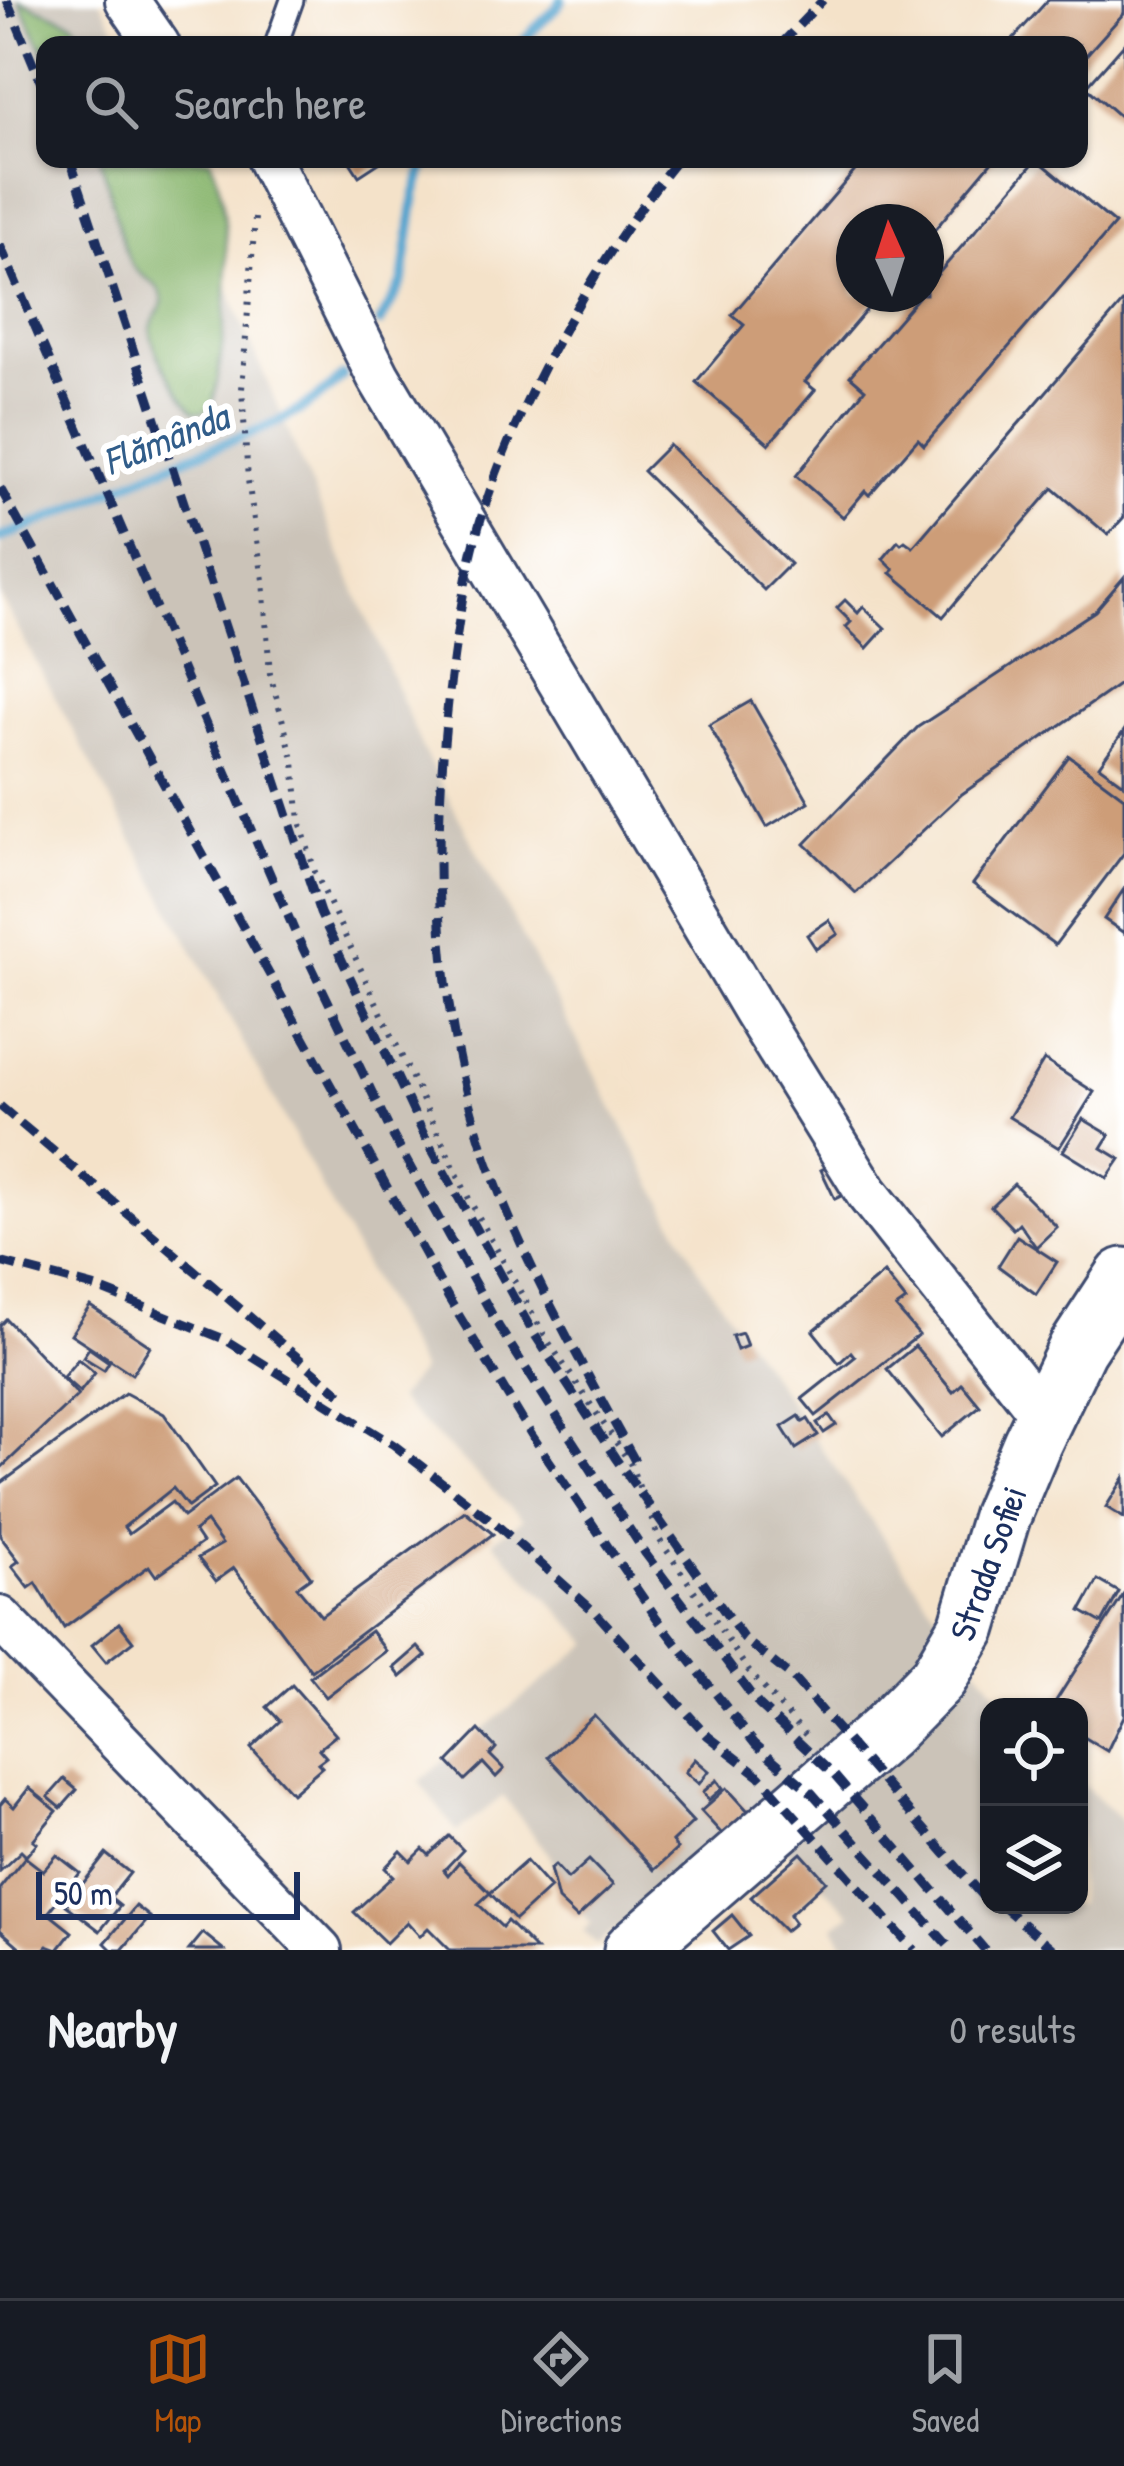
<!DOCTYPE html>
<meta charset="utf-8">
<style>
:root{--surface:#171b24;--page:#242831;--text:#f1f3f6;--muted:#9ea1a6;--line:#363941;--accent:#b45309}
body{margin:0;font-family:"Patrick Hand",sans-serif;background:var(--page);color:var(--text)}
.controls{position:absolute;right:36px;bottom:36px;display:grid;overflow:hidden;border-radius:24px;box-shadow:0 3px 9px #0004}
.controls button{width:108px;height:108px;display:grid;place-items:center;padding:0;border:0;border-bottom:3px solid var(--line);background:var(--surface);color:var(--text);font:60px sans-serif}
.compass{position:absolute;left:836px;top:204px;width:108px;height:108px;border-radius:50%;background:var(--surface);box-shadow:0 3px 9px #0004;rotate:357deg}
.scale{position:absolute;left:36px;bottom:30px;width:264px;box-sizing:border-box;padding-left:12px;border:6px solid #1b2f5e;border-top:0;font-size:33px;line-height:42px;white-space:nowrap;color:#1b2f5e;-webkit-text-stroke:9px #fff;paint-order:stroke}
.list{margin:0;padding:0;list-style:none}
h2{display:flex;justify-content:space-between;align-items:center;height:156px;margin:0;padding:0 48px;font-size:51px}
h2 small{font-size:39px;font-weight:400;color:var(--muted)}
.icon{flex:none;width:66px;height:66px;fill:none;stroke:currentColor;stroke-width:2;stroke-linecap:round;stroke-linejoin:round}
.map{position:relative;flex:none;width:1124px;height:1950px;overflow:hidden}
.search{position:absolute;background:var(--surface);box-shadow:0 3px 9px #0004;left:36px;right:36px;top:36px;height:132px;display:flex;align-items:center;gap:30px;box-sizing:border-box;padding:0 42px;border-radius:24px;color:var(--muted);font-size:45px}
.sheet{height:348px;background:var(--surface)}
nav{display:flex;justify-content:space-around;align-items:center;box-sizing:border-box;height:168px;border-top:3px solid var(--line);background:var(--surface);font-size:33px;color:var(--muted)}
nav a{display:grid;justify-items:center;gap:6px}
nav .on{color:var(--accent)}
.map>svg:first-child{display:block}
.industrial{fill:#cbc3b8}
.forest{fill:#88b56d;stroke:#527266;stroke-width:3}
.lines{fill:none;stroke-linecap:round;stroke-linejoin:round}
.stream{stroke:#52a3cd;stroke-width:10}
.building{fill:#cd9d78}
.lane-casing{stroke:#3c4a6e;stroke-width:27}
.street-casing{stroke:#3c4a6e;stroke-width:48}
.secondary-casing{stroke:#3c4a6e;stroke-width:63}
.path{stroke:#3c4a6e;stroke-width:6;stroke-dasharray:3 9;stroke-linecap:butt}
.lane{stroke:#fff;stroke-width:21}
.street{stroke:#fff;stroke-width:42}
.secondary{stroke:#fff;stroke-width:57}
.rail{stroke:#1b2f5e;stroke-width:9;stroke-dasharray:18 9;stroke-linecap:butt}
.labels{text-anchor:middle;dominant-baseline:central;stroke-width:12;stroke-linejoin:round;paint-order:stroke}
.street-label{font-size:36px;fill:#1b2f5e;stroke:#fff}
.water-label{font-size:39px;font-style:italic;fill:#315d8a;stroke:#fff}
</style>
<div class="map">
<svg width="1124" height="1950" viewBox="0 0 1124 1950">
<rect width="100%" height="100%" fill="#fff"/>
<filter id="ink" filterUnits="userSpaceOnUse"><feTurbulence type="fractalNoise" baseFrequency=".00833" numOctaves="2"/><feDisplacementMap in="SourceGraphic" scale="24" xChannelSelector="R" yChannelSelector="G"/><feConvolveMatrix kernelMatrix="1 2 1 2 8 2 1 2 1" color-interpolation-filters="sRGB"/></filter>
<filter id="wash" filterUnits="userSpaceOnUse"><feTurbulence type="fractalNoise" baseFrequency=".004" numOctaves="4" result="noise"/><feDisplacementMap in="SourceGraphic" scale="48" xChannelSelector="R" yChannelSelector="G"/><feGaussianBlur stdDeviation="2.7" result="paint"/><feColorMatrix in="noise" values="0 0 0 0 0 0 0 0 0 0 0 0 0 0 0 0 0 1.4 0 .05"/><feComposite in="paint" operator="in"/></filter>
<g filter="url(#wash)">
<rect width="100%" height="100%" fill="#f4e2c9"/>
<!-- industrial -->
<polygon class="industrial" points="0,0 100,0 124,45 45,45 45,159 173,159 422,748 702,1276 923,1595 1008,1707 989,1707 989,1905 1079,1905 1079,1781 1124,1822 1124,1950 847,1950 834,1926 851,1914 752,1815 597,1945 583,1931 592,1924 564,1898 551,1857 503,1796 457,1832 419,1781 590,1643 492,1541 523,1519 397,1399 421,1370 0,596"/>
<!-- forest -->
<g class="forest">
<polygon points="19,0 73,22 82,35 95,45 45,45 45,54"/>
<path d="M 100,159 L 210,159 C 237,213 226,344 213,403 L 205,412 L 195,412 C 182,399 148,347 151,329 C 152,315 167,310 161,294 C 155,279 135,276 129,260 C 116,228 112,192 100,159 Z"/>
</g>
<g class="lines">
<!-- stream -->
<g class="stream">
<path d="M 520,45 C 533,27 551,17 562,0"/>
<polyline points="380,323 403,281 415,195 427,159"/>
<path d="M 0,538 C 58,517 114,488 171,464 C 233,437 295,426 343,376"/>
</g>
</g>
<g id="blocks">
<!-- building -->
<g class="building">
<polygon points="1048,0 1124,0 1124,13 1079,63 1079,45 1016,45 1011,41"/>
<polygon points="1124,44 1124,120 1086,87"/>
<polygon points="348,159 385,159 359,176"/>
<polygon points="865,159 994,159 926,240 926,222 854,222 854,294 880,294 805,382 815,390 769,444 696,382 744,325 732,315"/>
<polygon points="1037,159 1115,224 924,445 918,439 869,495 865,491 843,517 796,476 865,389 850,376 921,294 926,294 926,288"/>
<polygon points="1124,301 1124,517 1108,535 1053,488 943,617 891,573 894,570 883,559 898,541 901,544 905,541 913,547"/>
<polygon points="669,445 790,564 764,590 643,471"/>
<polygon points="1124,577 1124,681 962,794 856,893 805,844 918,727 1095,611"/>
<polygon points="845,600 858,613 863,607 885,628 867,648 846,627 851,622 837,608"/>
<polygon points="751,701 809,802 767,827 709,725"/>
<polygon points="1124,731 1124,784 1099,766"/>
<polygon points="1069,756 1124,797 1124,853 1055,945 973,884"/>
<polygon points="1124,889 1124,933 1104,919"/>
<polygon points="829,920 838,934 816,949 807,935"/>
<polygon points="1044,1060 1094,1092 1059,1148 1009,1117"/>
<polygon points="1083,1119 1110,1135 1102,1148 1120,1159 1107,1178 1063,1151"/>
<polygon points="837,1162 851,1191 835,1199 821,1170"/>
<polygon points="1014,1184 1057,1227 1036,1247 1019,1223 1013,1229 991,1206"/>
<polygon points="1017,1236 1057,1262 1036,1294 998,1266"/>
<polygon points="884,1273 906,1301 896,1308 919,1335 816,1416 802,1399 855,1357 851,1352 839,1363 813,1331"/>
<polygon points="90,1306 150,1346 132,1374 71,1334"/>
<polygon points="6,1319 78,1395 0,1469 0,1325"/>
<polygon points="742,1333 747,1346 737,1350 732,1336"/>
<polygon points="915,1346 953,1392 962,1384 980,1406 942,1437 887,1369"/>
<polygon points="89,1348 109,1362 104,1370 83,1357"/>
<polygon points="78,1359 95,1373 80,1392 63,1377"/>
<polygon points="125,1393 164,1414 215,1487 188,1507 173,1488 124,1527 129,1534 172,1502 183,1517 236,1478 311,1577 297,1587 321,1616 465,1511 493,1534 311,1671 234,1568 216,1581 198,1558 222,1544 206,1522 194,1531 202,1543 156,1576 149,1566 64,1628 36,1583 29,1588 12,1566 19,1561 0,1536 0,1484"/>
<polygon points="829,1415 836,1425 824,1433 817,1423"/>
<polygon points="799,1416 803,1422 808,1419 818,1435 796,1449 782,1427"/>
<polygon points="1124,1478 1124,1518 1106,1507"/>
<polygon points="1098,1580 1119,1592 1102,1623 1081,1611"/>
<polygon points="1124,1594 1124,1716 1107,1751 1079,1734 1079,1707 1052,1707"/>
<polygon points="119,1623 133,1641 106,1662 92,1645"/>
<polygon points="371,1631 386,1651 326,1697 310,1677"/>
<polygon points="418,1647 426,1656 401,1677 394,1668"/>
<polygon points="292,1685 336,1735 319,1749 326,1757 318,1763 322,1767 292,1793 251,1748 280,1721 267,1707"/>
<polygon points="594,1715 693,1822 672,1842 677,1849 654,1870 548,1757"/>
<polygon points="479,1730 496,1748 490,1755 504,1769 496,1777 483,1763 465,1780 448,1762"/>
<polygon points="695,1759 709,1771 699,1784 685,1772"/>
<polygon points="64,1779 77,1790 61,1808 48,1797"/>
<polygon points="717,1780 723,1788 709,1800 703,1792"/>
<polygon points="29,1788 57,1811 33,1840 37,1843 26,1856 21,1851 0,1871 0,1805 5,1799 14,1807"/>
<polygon points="727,1788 748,1811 722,1834 701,1811"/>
<polygon points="449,1836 463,1850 444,1870 448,1875 459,1862 490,1893 478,1904 502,1927 507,1921 536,1950 450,1950 428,1928 420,1936 407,1922 386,1943 354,1912 393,1876 385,1868 401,1851 411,1861 423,1849 429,1855"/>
<polygon points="801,1853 826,1881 789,1915 795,1923 785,1931 751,1897"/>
<polygon points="106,1854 130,1873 110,1898 120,1906 100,1931 66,1905"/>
<polygon points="57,1855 80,1873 48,1913 72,1932 58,1950 47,1946 43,1950 23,1950 0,1930 0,1888 25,1857 43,1871"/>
<polygon points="589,1860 613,1885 577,1918 558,1900 550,1869 555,1865 568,1879"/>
<polygon points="526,1861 550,1888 515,1920 490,1893"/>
<polygon points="136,1906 150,1917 122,1950 112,1950 105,1943"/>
<polygon points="732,1915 749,1936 728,1950 713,1931"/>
<polygon points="203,1933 224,1950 189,1950"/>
</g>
</g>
</g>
<g filter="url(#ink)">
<use href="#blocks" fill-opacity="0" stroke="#3c4a6e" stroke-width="3"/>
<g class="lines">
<!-- lane casing -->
<g class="lane-casing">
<polyline id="lane" points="276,45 292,0"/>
</g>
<!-- street casing -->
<g class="street-casing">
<g id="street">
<polyline points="127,0 158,45"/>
<polyline points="269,159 378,376 754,1010 867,1193 1044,1417"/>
<polyline points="0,1618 320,1950"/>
</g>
</g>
<!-- secondary casing -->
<g class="secondary-casing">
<polyline id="secondary" points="633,1950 885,1732 938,1678 968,1627 1001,1517 1032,1443 1077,1349 1124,1277"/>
</g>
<!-- path -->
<polyline class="path" points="255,218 242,389 248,480 263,580 270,674 294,762 300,821 315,872 470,1201 546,1338 630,1463 659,1539 748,1670 810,1740"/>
<!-- lane -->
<use href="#lane" class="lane"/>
<!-- street -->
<use href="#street" class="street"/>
<!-- secondary -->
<use href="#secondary" class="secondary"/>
<!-- rail -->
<g class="rail">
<polyline points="7,0 45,92"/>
<polyline points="780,45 823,0"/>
<polyline points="70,159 320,913 425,1137 531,1329 616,1459 744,1639 792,1677 989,1904"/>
<polyline points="0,245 295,932 393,1136 499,1327 645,1553 759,1705 834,1775 985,1950"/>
<polyline points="0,488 449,1299 531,1434 656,1617 755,1744 812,1793 952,1950"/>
<polyline points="0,1106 341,1394"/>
<polyline points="0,1262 97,1288 224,1339 394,1445 497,1525 597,1614 708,1736 760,1776 914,1950"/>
<path d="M 635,1461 C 575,1351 508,1238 473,1116 C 433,979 433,834 449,693 C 457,630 465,567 485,506 C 522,391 601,253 678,159"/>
<polyline points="1001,1905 1054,1950"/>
</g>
</g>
</g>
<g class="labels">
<!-- street labels -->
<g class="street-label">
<text transform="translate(987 1563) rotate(-70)">Strada Sofiei</text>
</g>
<!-- water labels -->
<g class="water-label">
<text transform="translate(165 438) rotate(-22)">Flămânda</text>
</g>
</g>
</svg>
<div class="controls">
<button><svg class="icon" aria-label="locate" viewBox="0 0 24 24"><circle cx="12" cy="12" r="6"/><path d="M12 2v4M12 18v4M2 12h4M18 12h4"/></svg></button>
<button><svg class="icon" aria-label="layers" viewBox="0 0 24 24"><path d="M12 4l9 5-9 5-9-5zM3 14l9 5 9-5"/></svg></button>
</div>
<svg class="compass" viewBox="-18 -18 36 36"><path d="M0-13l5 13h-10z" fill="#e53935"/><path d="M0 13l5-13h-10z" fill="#9ea1a6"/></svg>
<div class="scale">50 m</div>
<div class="search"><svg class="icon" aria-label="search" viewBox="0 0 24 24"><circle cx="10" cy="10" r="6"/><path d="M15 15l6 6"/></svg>Search here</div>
</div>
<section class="sheet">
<h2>Nearby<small>0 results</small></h2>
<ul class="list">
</ul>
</section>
<nav>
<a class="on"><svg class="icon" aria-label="map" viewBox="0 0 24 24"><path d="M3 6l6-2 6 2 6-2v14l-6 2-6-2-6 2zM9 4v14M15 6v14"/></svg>Map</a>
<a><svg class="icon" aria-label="directions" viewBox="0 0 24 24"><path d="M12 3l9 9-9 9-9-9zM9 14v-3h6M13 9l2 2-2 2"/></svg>Directions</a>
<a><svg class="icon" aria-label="saved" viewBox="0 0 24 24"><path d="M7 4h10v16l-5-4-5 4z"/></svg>Saved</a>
</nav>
